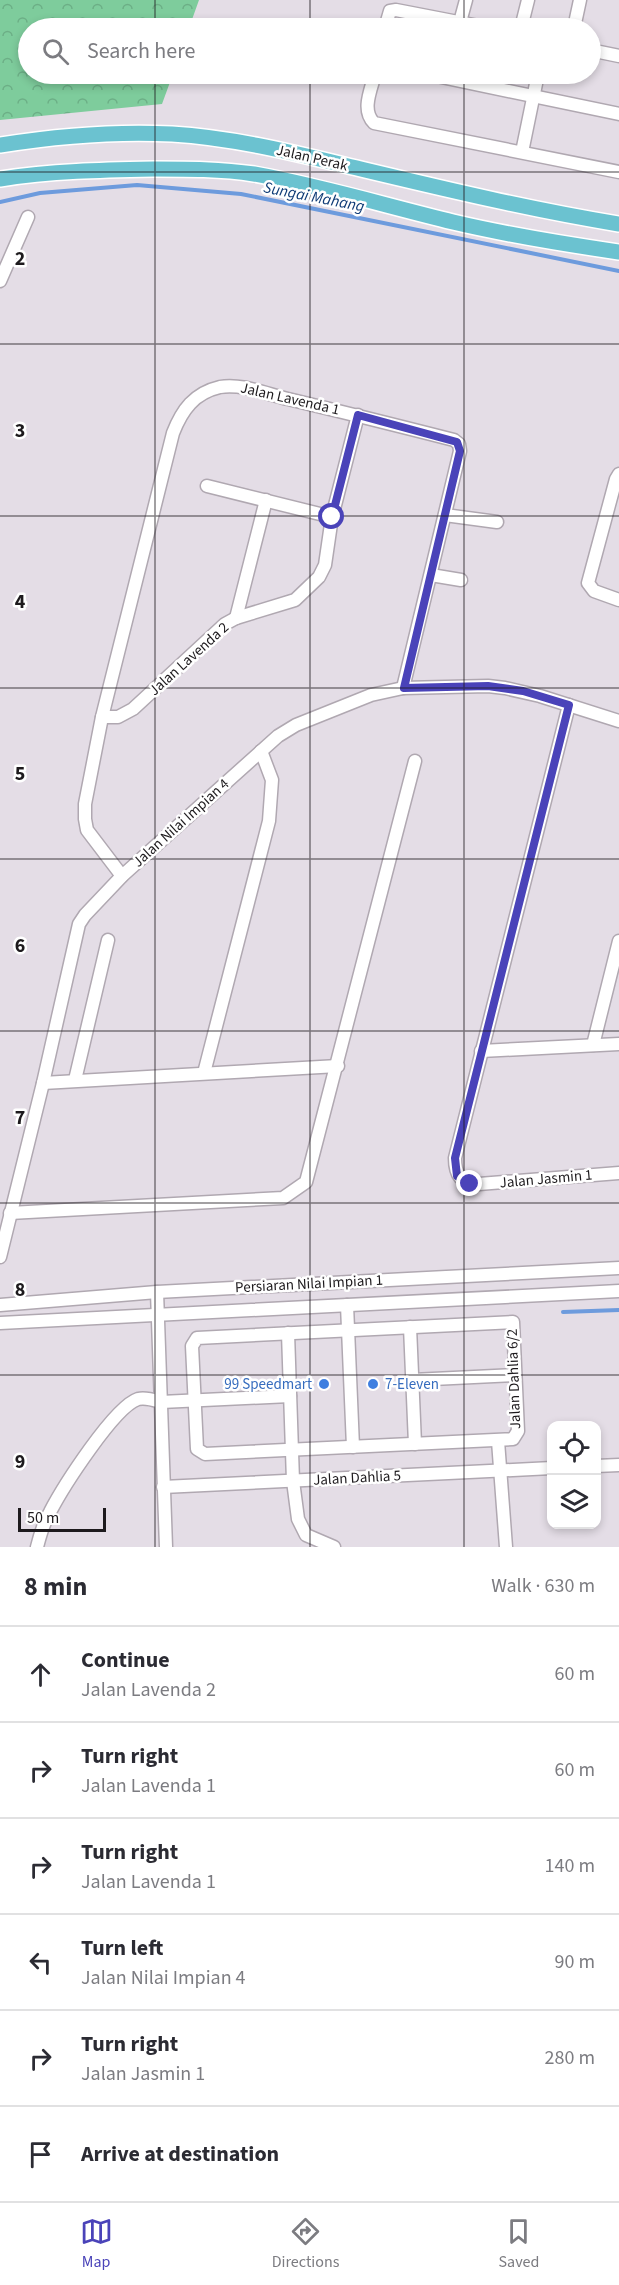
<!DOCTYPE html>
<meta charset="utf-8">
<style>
:root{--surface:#fff;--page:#f7f7f7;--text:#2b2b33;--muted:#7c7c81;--line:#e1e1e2;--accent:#4a43b9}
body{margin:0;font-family:"Source Sans 3",sans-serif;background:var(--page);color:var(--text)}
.controls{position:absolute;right:18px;bottom:18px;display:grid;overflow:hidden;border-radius:12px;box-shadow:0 3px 9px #0003}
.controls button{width:54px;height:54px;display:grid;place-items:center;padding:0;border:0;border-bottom:2px solid var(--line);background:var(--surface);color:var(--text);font:30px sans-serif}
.scale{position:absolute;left:18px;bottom:15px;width:88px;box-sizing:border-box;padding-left:6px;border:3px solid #1d1a1d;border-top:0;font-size:16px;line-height:21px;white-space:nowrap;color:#1d1a1d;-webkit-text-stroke:4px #fff;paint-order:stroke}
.stop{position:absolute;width:18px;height:18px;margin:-14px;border:4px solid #4a43b9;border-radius:50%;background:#fff}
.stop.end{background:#4a43b9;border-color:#fff;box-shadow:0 2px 6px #0008}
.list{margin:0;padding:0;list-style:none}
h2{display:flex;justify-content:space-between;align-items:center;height:78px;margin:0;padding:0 24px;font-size:26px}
h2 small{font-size:20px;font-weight:400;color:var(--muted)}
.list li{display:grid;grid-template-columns:39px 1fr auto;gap:18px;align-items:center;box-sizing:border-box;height:96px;padding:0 24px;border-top:2px solid var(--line)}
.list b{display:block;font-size:22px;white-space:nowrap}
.list p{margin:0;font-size:20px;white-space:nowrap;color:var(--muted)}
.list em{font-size:20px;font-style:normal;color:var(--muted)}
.icon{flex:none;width:33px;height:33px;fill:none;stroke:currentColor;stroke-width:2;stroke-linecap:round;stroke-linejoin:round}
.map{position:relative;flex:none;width:619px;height:1547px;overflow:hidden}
.search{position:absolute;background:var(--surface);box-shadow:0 3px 9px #0003;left:18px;right:18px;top:18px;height:66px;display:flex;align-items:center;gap:15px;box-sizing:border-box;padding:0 21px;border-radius:33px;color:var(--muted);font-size:22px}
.sheet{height:654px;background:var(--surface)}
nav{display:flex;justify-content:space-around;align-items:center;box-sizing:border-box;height:84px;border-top:2px solid var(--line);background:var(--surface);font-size:16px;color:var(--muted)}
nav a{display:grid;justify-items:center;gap:3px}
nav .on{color:var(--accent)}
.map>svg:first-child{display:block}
.forest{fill:url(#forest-crowns)}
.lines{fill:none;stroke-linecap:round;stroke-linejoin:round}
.stream{stroke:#6d9bdd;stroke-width:4}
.minor-casing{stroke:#b0a8b1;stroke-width:15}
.major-casing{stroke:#fff;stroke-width:18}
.minor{stroke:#fff;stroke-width:12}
.major{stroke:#6bc2d0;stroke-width:15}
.route{stroke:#4a43b9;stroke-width:8}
.grid{fill:none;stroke:#1d1a1d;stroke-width:1.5;stroke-opacity:0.55}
.shop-dot{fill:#3f7fe0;stroke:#fff;stroke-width:2}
.labels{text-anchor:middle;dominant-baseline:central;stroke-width:5;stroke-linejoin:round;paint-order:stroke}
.street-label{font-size:15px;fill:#1d1a1d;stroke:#fff}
.shop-label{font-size:15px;fill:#366cbe;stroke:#fff;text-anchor:end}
.water-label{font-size:16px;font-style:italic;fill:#0f3b76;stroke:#fff}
.grid-label{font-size:20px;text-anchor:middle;font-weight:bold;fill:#1d1a1d;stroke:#fff;stroke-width:5;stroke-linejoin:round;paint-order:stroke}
</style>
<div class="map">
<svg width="619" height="1547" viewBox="0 0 619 1547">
<defs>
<pattern id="forest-crowns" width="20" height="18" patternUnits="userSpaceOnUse" patternTransform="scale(1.5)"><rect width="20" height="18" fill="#7ecc9c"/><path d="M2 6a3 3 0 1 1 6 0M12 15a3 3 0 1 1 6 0" fill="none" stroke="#6caf86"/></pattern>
</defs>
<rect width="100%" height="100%" fill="#e4dde6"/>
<!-- forest -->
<polygon class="forest" points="0,0 199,0 189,28 28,28 28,74 173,74 162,104 0,120"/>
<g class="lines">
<!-- stream -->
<g class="stream">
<polyline points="0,202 40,193 137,185 241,194 619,271"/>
<polyline points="563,1312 619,1310"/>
</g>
<!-- minor casing -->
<g class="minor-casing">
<g id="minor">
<polyline points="460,22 466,0"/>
<polyline points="385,28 390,11 396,10 489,28"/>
<polyline points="521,28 528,0"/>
<polyline points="574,28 580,0"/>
<polyline points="590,50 619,56"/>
<path d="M 375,74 C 371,90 361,110 374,123 L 619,172"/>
<polyline points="427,74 619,114"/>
<polyline points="522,152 538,74"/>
<polyline points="0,281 28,217"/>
<polyline points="619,474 616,479 588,583 594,591 619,600"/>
<polyline points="207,486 332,517"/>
<polyline points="445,515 497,522"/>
<polyline points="431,575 461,580"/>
<polyline points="236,618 266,500"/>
<path d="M 569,705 L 455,1158 C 455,1176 461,1183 479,1184 L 619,1173"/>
<polyline points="102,717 118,717 133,709 225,624 236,618 295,600 319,577 325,565 332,517 358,415"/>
<path d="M 122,876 L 87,830 L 85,819 L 85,804 L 102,717 L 173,433 C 182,410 194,393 220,387 C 241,383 267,394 288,399 C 343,412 399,426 454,440 L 459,444 L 460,451 L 403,688"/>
<polyline points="593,1045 619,941"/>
<polyline points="481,1051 619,1044"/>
<polyline points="204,1073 269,821 272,780 261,751"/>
<polyline points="75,1080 108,940"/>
<polyline points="43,1083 338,1066"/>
<polyline points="10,1213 283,1198 306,1182 415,761"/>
<polyline points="0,1257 43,1083 79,924 85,915 122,876 278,736 296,725 371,695 403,688 488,686 505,688 540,696 619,721"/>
<polyline points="157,1292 166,1547"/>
<polyline points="0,1305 157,1292 619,1268"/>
<polyline points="347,1305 353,1447"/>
<polygon points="513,1322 518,1431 513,1439 205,1454 197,1449 192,1346 197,1338"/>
<polyline points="0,1323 619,1291"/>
<polyline points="410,1327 415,1444"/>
<polyline points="288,1333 293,1481 298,1519 306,1535 334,1547"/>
<polyline points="412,1380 515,1375"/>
<polyline points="498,1441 506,1547"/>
<polyline points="596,1466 619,1465"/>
<polyline points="163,1487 552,1468"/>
<path d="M 37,1547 C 40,1535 44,1522 50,1512 C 63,1487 114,1407 138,1399 C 146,1397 154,1400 161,1402 L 290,1396"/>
</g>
</g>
<!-- major casing -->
<g class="major-casing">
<g id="major">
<path d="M 0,145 C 57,136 115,131 172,134 C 238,138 302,155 365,170 C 449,190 533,210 619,224"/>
<path d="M 0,179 C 51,171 102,170 154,169 C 187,169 221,169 254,174 C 321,186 387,206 453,222 C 508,235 564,244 619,252"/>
</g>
</g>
<!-- minor -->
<use href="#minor" class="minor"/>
<!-- major -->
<use href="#major" class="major"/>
</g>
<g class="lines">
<!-- route -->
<polyline class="route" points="332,517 358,415 457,442 460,451 404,688 488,686 523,691 569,705 455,1158 457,1176 470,1184"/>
</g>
<!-- grid -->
<path class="grid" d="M 155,0 L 155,28M 310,0 L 310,28M 464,0 L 464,28M 155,74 L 155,1547M 310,74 L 310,1547M 464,74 L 464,1547M 0,172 L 619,172M 0,344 L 619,344M 0,516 L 619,516M 0,688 L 619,688M 0,859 L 619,859M 0,1031 L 619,1031M 0,1203 L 619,1203M 0,1375 L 619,1375"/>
<!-- markers -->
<g class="shop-dot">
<circle cx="324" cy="1384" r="6"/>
<circle cx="373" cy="1384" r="6"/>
</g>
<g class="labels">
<!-- street labels -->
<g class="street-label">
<text transform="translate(312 158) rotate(13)">Jalan Perak</text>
<text transform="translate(290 399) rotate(13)">Jalan Lavenda 1</text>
<text transform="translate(189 659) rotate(-42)">Jalan Lavenda 2</text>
<text transform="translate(181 823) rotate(-42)">Jalan Nilai Impian 4</text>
<text transform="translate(546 1179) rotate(-5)">Jalan Jasmin 1</text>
<text transform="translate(309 1284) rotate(-3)">Persiaran Nilai Impian 1</text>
<text transform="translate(514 1379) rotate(-92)">Jalan Dahlia 6/2</text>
<text transform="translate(357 1478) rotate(-3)">Jalan Dahlia 5</text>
</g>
<!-- shop labels -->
<g class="shop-label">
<text x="312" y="1384">99 Speedmart</text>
<text x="385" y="1384" text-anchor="start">7-Eleven</text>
</g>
<!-- water labels -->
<g class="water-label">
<text transform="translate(314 197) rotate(11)">Sungai Mahang</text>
</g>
</g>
<g class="grid-label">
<text x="20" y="265">2</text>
<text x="20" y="437">3</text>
<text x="20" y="608">4</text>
<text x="20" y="780">5</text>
<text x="20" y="952">6</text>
<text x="20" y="1124">7</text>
<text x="20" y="1296">8</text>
<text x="20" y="1468">9</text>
</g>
</svg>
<div class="controls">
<button><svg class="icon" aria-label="locate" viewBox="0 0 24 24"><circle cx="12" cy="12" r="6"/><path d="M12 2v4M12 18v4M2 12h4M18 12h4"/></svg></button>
<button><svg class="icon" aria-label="layers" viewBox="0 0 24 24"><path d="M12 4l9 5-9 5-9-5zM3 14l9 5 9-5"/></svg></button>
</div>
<div class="scale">50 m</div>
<div class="stop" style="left:332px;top:517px"></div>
<div class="stop end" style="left:470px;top:1184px"></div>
<div class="search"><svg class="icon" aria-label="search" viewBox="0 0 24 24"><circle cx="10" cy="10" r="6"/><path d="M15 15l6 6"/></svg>Search here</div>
</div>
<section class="sheet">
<h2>8 min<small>Walk · 630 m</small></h2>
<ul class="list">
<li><svg class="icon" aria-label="ahead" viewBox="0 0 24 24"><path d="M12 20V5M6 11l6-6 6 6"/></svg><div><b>Continue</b><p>Jalan Lavenda 2</p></div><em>60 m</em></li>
<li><svg class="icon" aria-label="right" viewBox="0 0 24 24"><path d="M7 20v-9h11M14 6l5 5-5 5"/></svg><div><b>Turn right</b><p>Jalan Lavenda 1</p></div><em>60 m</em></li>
<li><svg class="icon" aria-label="right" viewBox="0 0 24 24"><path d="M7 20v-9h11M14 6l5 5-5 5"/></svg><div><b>Turn right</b><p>Jalan Lavenda 1</p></div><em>140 m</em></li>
<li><svg class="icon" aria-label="left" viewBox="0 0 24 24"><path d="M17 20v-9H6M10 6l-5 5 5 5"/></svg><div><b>Turn left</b><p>Jalan Nilai Impian 4</p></div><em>90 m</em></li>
<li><svg class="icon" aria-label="right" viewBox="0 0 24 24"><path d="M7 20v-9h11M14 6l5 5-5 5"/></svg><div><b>Turn right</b><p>Jalan Jasmin 1</p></div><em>280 m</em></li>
<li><svg class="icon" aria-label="arrive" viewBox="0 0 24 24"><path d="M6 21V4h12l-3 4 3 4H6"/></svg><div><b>Arrive at destination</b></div></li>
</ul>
</section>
<nav>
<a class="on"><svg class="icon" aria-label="map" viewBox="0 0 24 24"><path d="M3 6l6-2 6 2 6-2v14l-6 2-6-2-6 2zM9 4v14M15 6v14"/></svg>Map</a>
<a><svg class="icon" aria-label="directions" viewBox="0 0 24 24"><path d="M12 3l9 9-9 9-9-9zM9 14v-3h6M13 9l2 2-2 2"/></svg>Directions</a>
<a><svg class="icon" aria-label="saved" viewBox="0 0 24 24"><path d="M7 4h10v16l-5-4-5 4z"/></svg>Saved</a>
</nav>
